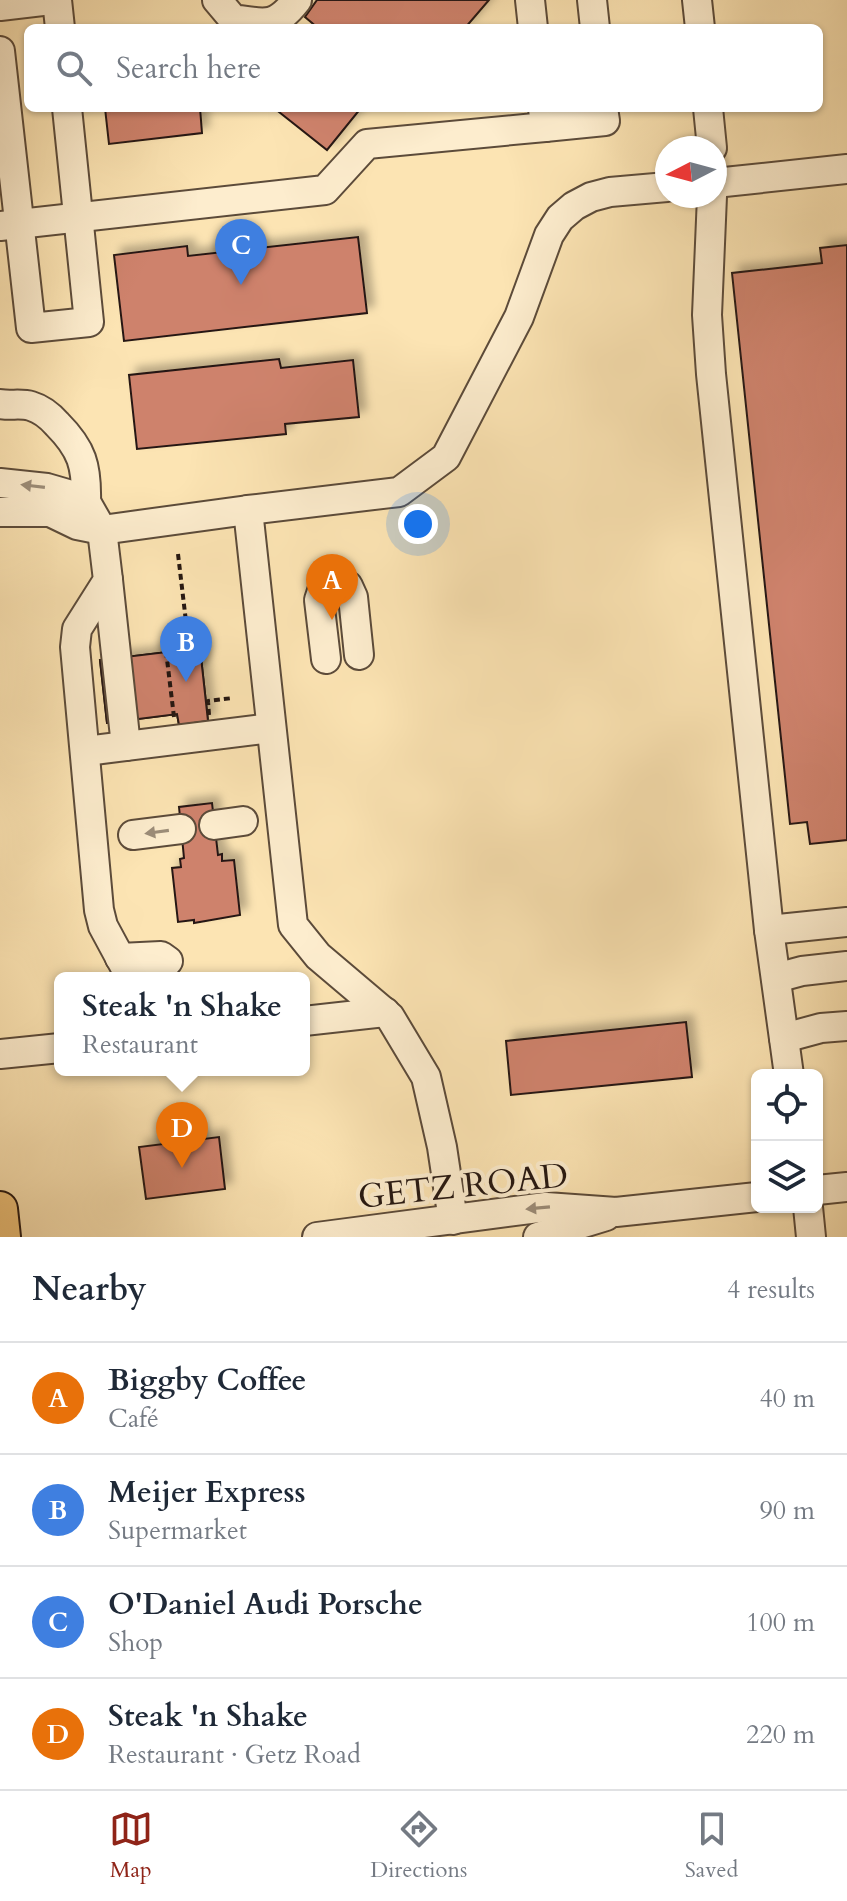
<!DOCTYPE html>
<meta charset="utf-8">
<style>
:root{--surface:#fff;--page:#f6f6f7;--text:#1f2937;--muted:#747a83;--line:#e0e1e3;--accent:#8f2418}
body{margin:0;font-family:Cardo,serif;background:var(--page);color:var(--text)}
.controls{position:absolute;right:24px;bottom:24px;display:grid;overflow:hidden;border-radius:12px;box-shadow:0 2px 6px #0004}
.controls button{width:72px;height:72px;display:grid;place-items:center;padding:0;border:0;border-bottom:2px solid var(--line);background:var(--surface);color:var(--text);font:40px sans-serif}
.compass{position:absolute;left:655px;top:136px;width:72px;height:72px;border-radius:50%;background:var(--surface);box-shadow:0 2px 6px #0004;rotate:264deg}
.you{position:absolute;left:418px;top:524px;width:28px;height:28px;margin:-20px;border:6px solid #fff;border-radius:50%;background:#1a73e8;box-shadow:0 0 0 12px #1a73e833}
.badge{display:grid;place-items:center;width:52px;height:52px;border-radius:50%;background:var(--accent);color:#fff;font-size:26px;font-weight:700}
.pin{position:absolute;translate:-50% -66px;filter:drop-shadow(0 2px 4px #0008)}
.pin::after{content:'';position:absolute;top:42px;width:28px;height:24px;background:inherit;clip-path:polygon(0 0,100% 0,50% 100%)}
.popup{position:absolute;left:54px;top:972px;width:256px;height:104px;box-sizing:border-box;display:grid;place-content:center;border-radius:12px;background:var(--surface);filter:drop-shadow(0 2px 6px #0005);font-size:26px;white-space:nowrap;color:var(--muted)}
.popup b{font-size:30px;color:var(--text)}
.popup::after{content:'';position:absolute;left:50%;top:100%;margin-left:-16px;border:16px solid transparent;border-top-color:var(--surface)}
.list{margin:0;padding:0;list-style:none}
h2{display:flex;justify-content:space-between;align-items:center;height:104px;margin:0;padding:0 32px;font-size:34px}
h2 small{font-size:26px;font-weight:400;color:var(--muted)}
.list li{display:grid;grid-template-columns:52px 1fr auto;gap:24px;align-items:center;box-sizing:border-box;height:112px;padding:0 32px;border-top:2px solid var(--line)}
.list b{display:block;font-size:30px;white-space:nowrap}
.list p{margin:0;font-size:26px;white-space:nowrap;color:var(--muted)}
.list em{font-size:26px;font-style:normal;color:var(--muted)}
.icon{flex:none;width:44px;height:44px;fill:none;stroke:currentColor;stroke-width:2;stroke-linecap:round;stroke-linejoin:round}
.map{position:relative;flex:none;width:847px;height:1237px;overflow:hidden}
.search{position:absolute;background:var(--surface);box-shadow:0 2px 6px #0004;left:24px;right:24px;top:24px;height:88px;display:flex;align-items:center;gap:20px;box-sizing:border-box;padding:0 28px;border-radius:12px;color:var(--muted);font-size:30px}
.sheet{height:552px;background:var(--surface)}
nav{display:flex;justify-content:space-around;align-items:center;box-sizing:border-box;height:112px;border-top:2px solid var(--line);background:var(--surface);font-size:22px;color:var(--muted)}
nav a{display:grid;justify-items:center;gap:4px}
nav .on{color:var(--accent)}
.map>svg:first-child{display:block}
.building{fill:#ce826c;stroke:#261812;stroke-width:2;filter:url(#shadow)}
.lines{fill:none;stroke-linecap:round;stroke-linejoin:round}
.minor-casing{stroke:#5c4b3a;stroke-width:32}
.major-casing{stroke:#261812;stroke-width:38}
.path{stroke:#261812;stroke-width:4;stroke-dasharray:6 4;stroke-linecap:butt}
.minor{stroke:#fdedce;stroke-width:28}
.major{stroke:#eec27a;stroke-width:34}
.oneway{fill:#9c8d79}
.labels{text-anchor:middle;dominant-baseline:central;stroke-width:8;stroke-linejoin:round;paint-order:stroke}
.street-label{font-size:34px;fill:#261812;stroke:#fdedce}
</style>
<div class="map">
<svg width="847" height="1237" viewBox="0 0 847 1237">
<defs>
<filter id="shadow"><feDropShadow dx="7" dy="-7" stdDeviation="4" flood-color="#0004"/></filter>
</defs>
<rect width="100%" height="100%" fill="#fce4b3"/>
<filter id="stains"><feTurbulence type="fractalNoise" baseFrequency=".0025" numOctaves="4"/><feColorMatrix values="0 0 0 0 .2 0 0 0 0 .09 0 0 0 0 .02 0 0 0 .5 -.17"/></filter>
<radialGradient id="worn" r=".72"><stop offset=".6" stop-color="#630" stop-opacity="0"/><stop offset="1" stop-color="#630" stop-opacity=".3"/></radialGradient>
<!-- building -->
<g class="building">
<polygon points="317,0 489,0 465,28 318,28 305,17"/>
<polygon points="105,108 200,108 202,133 109,144"/>
<polygon points="274,108 361,108 327,150"/>
<polygon points="358,237 367,313 124,341 114,255 187,246 188,256"/>
<polygon points="847,245 847,840 810,844 807,822 790,824 732,273 822,263 820,248"/>
<polygon points="279,359 281,368 353,360 359,417 285,424 286,434 137,449 129,375"/>
<polygon points="200,648 208,721 179,725 177,714 107,723 100,660"/>
<polygon points="200,648 208,721 179,725 177,714 107,723 100,660"/>
<polygon points="212,803 218,855 222,854 222,861 234,860 240,915 194,923 194,920 178,922 172,868 181,867 180,859 184,858 179,807"/>
<polygon points="686,1022 692,1077 511,1095 506,1041"/>
<polygon points="219,1137 225,1189 146,1199 139,1147"/>
</g>
<g class="lines">
<!-- minor casing -->
<g class="minor-casing">
<g id="minor">
<polyline points="57,0 60,28"/>
<path d="M 217,0 L 233,19 C 266,24 275,28 297,0"/>
<polyline points="530,0 533,28"/>
<polyline points="592,0 595,28"/>
<polyline points="697,0 700,28"/>
<polyline points="0,6 51,0"/>
<polyline points="0,51 31,328 89,322 67,108"/>
<polyline points="708,108 712,148"/>
<polyline points="545,127 605,121 603,108"/>
<polyline points="715,183 847,169"/>
<polyline points="712,196 707,315 711,374 769,930 789,1075"/>
<polyline points="0,226 325,190 367,144 545,127 543,108"/>
<path d="M 0,404 C 10,406 21,403 31,406 C 41,409 50,416 57,424 C 82,449 87,466 86,502"/>
<polyline points="0,483 47,488 78,497 86,502 102,530 108,580 77,629 75,647 99,910 103,926 131,978"/>
<polyline points="248,510 399,492 446,457 519,317 549,235 560,218 574,206 591,197 610,192 667,187"/>
<polyline points="0,512 50,512 77,525 102,530 248,510 293,925 318,956 390,1017 426,1077 442,1147 453,1220"/>
<polyline points="108,580 126,746"/>
<polyline points="326,659 319,600 323,588 335,582 348,586 353,597 359,655"/>
<polyline points="86,751 271,728"/>
<polyline points="214,825 243,821"/>
<polyline points="133,835 181,829"/>
<polyline points="769,930 847,922"/>
<polyline points="120,958 161,956 168,961 153,978"/>
<polyline points="776,978 802,971 847,966"/>
<polyline points="304,1021 385,1012"/>
<polyline points="784,1038 821,1028 847,1026"/>
<polyline points="0,1054 60,1048"/>
<polyline points="817,1190 847,1187"/>
<polyline points="808,1207 811,1237"/>
<polyline points="317,1237 546,1207 616,1212 757,1197"/>
<polyline points="538,1237 606,1216"/>
</g>
</g>
<!-- major casing -->
<g class="major-casing">
<polyline id="major" points="0,1209 3,1237"/>
</g>
<!-- path -->
<g class="path">
<polyline points="178,554 189,647"/>
<polyline points="209,715 208,701 233,698"/>
<polyline points="174,717 166,651 189,648"/>
</g>
<!-- minor -->
<use href="#minor" class="minor"/>
<!-- major -->
<use href="#major" class="major"/>
</g>
<!-- one-way arrows -->
<defs><path id="oneway-solid" d="M-6-.8H1V-3.2L6.5 0L1 3.2V.8H-6Z" transform="scale(2)"/></defs>
<g class="oneway">
<use href="#oneway-solid" transform="translate(33 486) rotate(-173)"/>
<use href="#oneway-solid" transform="translate(157 832) rotate(172)"/>
<use href="#oneway-solid" transform="translate(538 1208) rotate(175)"/>
</g>
<g class="labels">
<!-- street labels -->
<g class="street-label">
<text transform="translate(463 1186) rotate(-6)">GETZ ROAD</text>
</g>
</g>
<rect width="100%" height="100%" filter="url(#stains)"/>
<rect width="100%" height="100%" fill="url(#worn)"/>
</svg>
<div class="controls">
<button><svg class="icon" aria-label="locate" viewBox="0 0 24 24"><circle cx="12" cy="12" r="6"/><path d="M12 2v4M12 18v4M2 12h4M18 12h4"/></svg></button>
<button><svg class="icon" aria-label="layers" viewBox="0 0 24 24"><path d="M12 4l9 5-9 5-9-5zM3 14l9 5 9-5"/></svg></button>
</div>
<svg class="compass" viewBox="-18 -18 36 36"><path d="M0-13l5 13h-10z" fill="#e53935"/><path d="M0 13l5-13h-10z" fill="#747a83"/></svg>
<div class="you"></div>
<div class="pin badge" style="left:332px;top:620px;background:#e8710a">A</div>
<div class="pin badge" style="left:186px;top:682px;background:#3f7fe0">B</div>
<div class="pin badge" style="left:241px;top:285px;background:#3f7fe0">C</div>
<div class="pin badge" style="left:182px;top:1168px;background:#e8710a">D</div>
<div class="popup"><b>Steak 'n Shake</b>Restaurant</div>
<div class="search"><svg class="icon" aria-label="search" viewBox="0 0 24 24"><circle cx="10" cy="10" r="6"/><path d="M15 15l6 6"/></svg>Search here</div>
</div>
<section class="sheet">
<h2>Nearby<small>4 results</small></h2>
<ul class="list">
<li><span class="badge" style="background:#e8710a">A</span><div><b>Biggby Coffee</b><p>Café</p></div><em>40 m</em></li>
<li><span class="badge" style="background:#3f7fe0">B</span><div><b>Meijer Express</b><p>Supermarket</p></div><em>90 m</em></li>
<li><span class="badge" style="background:#3f7fe0">C</span><div><b>O'Daniel Audi Porsche</b><p>Shop</p></div><em>100 m</em></li>
<li><span class="badge" style="background:#e8710a">D</span><div><b>Steak 'n Shake</b><p>Restaurant · Getz Road</p></div><em>220 m</em></li>
</ul>
</section>
<nav>
<a class="on"><svg class="icon" aria-label="map" viewBox="0 0 24 24"><path d="M3 6l6-2 6 2 6-2v14l-6 2-6-2-6 2zM9 4v14M15 6v14"/></svg>Map</a>
<a><svg class="icon" aria-label="directions" viewBox="0 0 24 24"><path d="M12 3l9 9-9 9-9-9zM9 14v-3h6M13 9l2 2-2 2"/></svg>Directions</a>
<a><svg class="icon" aria-label="saved" viewBox="0 0 24 24"><path d="M7 4h10v16l-5-4-5 4z"/></svg>Saved</a>
</nav>
